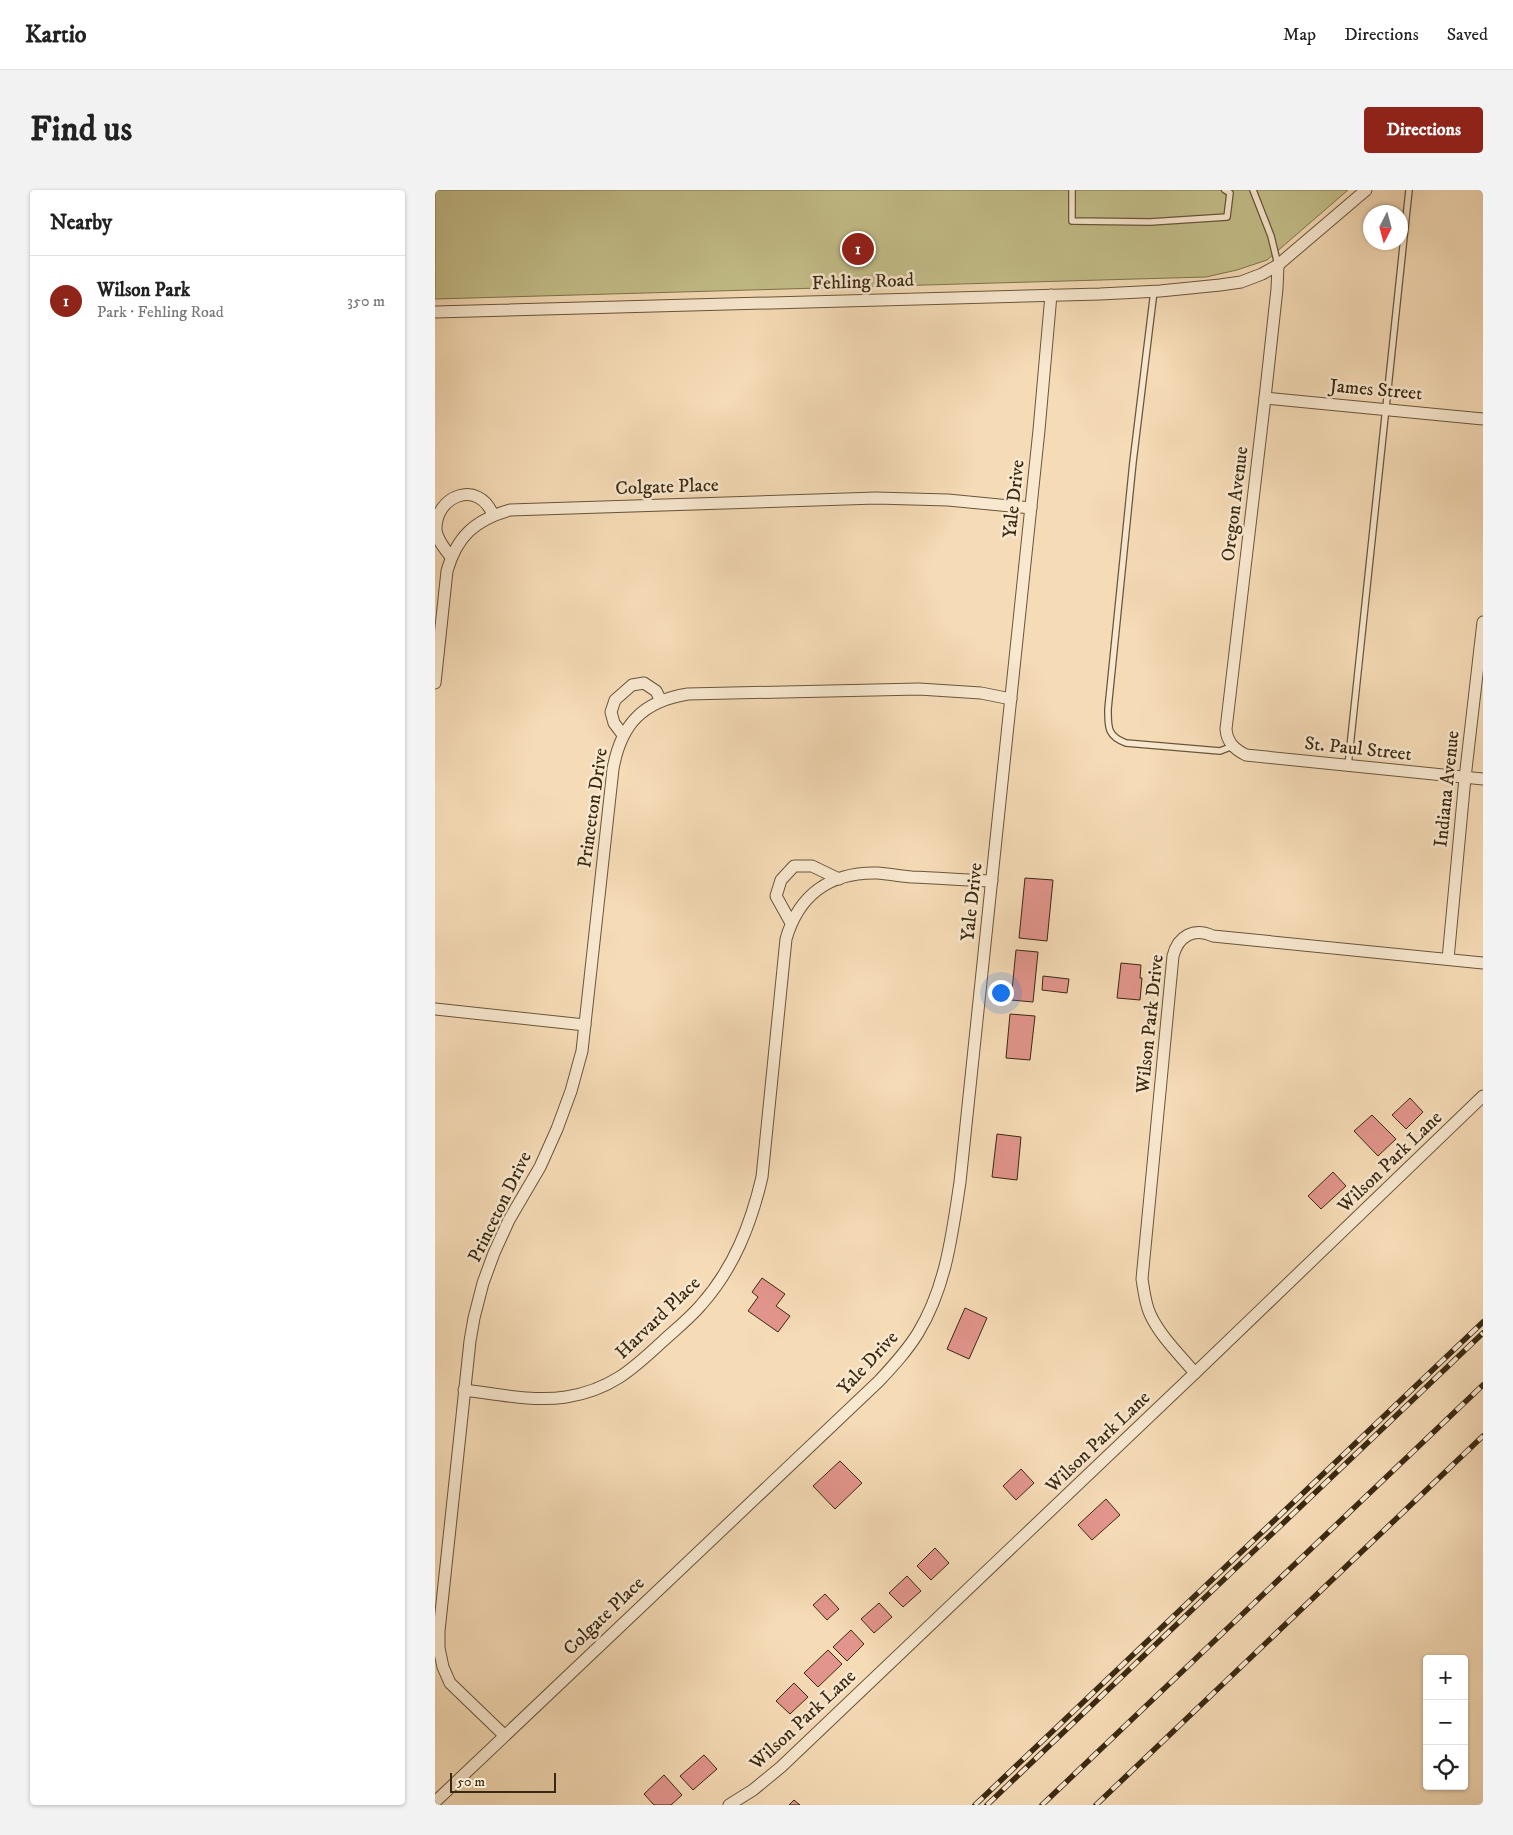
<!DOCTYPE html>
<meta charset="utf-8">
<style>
:root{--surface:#fff;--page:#f2f2f2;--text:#222;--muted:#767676;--line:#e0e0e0;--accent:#8f2418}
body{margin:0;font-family:"IM FELL DW Pica",serif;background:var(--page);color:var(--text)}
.controls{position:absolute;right:15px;bottom:15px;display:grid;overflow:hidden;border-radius:5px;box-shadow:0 1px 4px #0004}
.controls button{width:45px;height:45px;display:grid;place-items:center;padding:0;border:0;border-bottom:1px solid var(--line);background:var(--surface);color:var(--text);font:25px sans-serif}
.compass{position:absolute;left:928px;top:15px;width:45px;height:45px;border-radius:50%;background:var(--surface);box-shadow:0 1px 4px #0004;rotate:186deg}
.scale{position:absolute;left:15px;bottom:12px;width:106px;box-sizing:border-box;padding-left:5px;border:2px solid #3a2911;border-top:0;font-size:14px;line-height:18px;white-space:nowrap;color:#3a2911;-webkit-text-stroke:4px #f8e8d0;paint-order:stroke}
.you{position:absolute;left:565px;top:802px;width:18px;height:18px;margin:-12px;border:4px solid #fff;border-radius:50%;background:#1a73e8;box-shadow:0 0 0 8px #1a73e833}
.badge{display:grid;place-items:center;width:32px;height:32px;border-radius:50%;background:var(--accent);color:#fff;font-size:16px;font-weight:700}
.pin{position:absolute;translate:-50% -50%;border:2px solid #fff;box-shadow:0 1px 5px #0006}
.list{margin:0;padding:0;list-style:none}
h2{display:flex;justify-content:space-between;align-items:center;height:65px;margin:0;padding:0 20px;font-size:21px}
h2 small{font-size:16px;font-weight:400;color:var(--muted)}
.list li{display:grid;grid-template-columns:32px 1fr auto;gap:15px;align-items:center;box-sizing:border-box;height:90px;padding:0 20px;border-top:1px solid var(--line)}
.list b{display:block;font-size:19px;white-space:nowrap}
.list p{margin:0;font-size:16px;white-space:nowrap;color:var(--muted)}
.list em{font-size:16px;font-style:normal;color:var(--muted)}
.icon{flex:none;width:28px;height:28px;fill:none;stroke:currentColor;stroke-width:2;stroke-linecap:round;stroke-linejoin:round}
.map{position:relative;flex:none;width:1048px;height:1615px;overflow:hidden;border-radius:5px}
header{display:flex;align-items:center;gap:30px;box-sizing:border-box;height:70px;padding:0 25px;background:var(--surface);border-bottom:1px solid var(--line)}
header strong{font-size:24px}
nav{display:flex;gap:28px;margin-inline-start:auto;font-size:18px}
.intro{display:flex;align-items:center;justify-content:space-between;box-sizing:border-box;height:120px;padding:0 30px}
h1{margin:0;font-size:35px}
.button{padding:12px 22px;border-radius:5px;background:var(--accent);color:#fff;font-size:18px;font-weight:700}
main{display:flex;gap:30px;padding:0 30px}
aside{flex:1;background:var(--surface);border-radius:5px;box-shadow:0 1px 4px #0004}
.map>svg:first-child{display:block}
.green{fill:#c3be89;stroke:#7e744d}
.building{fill:#e2958c;stroke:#3a2911}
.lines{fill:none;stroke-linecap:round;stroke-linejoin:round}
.service-casing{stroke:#69563a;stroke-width:8}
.minor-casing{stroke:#69563a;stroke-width:13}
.service{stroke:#f8e8d0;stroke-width:5.5}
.minor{stroke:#f8e8d0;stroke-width:11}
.rail-casing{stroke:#3a2911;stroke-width:5.5}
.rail{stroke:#f8e8d0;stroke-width:4;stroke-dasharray:11;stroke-linecap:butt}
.labels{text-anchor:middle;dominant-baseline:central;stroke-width:5;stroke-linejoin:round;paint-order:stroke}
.street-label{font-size:19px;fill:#3a2911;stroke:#f8e8d0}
</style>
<header>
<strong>Kartio</strong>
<nav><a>Map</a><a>Directions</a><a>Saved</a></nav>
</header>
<div class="intro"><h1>Find us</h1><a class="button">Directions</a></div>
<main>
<aside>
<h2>Nearby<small></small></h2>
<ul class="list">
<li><span class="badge">1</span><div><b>Wilson Park</b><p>Park · Fehling Road</p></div><em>350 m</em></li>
</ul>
</aside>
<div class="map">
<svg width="1048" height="1615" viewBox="0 0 1048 1615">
<rect width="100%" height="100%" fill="#f5dbb6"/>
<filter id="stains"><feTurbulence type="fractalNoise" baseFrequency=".004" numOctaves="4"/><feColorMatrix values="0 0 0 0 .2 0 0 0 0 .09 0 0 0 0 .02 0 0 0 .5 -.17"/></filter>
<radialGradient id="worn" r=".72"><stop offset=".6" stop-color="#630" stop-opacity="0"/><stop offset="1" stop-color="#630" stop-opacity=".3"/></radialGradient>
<!-- green -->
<polygon class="green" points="0,0 913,0 832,70 802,80 771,87 0,109"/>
<!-- building -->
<g class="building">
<polygon points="590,688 618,690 612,751 584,748"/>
<polygon points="581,760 603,762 598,812 576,810"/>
<polygon points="686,773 706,775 705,788 707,788 705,810 682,808"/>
<polygon points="608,786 634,789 632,803 607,800"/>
<polygon points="575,824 600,826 595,870 571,868"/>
<polygon points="975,908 988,922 971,939 957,925"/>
<polygon points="937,925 961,949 943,966 919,941"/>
<polygon points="562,944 586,947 582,990 557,987"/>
<polygon points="898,982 911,996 886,1019 873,1006"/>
<polygon points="327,1088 350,1104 341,1116 355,1126 343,1142 313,1121 323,1107 317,1102"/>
<polygon points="530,1118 552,1128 534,1169 512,1159"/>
<polygon points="405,1271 427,1293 400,1319 378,1296"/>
<polygon points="586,1279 599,1293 581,1310 568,1296"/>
<polygon points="671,1309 685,1325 657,1350 643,1335"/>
<polygon points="500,1358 514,1373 496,1390 482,1376"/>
<polygon points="472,1386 486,1401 468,1417 454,1403"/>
<polygon points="390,1404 404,1419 392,1430 378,1415"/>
<polygon points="444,1413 457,1427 439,1443 426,1429"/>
<polygon points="416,1440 429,1454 412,1471 398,1457"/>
<polygon points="393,1460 407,1474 383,1497 369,1483"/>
<polygon points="359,1493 373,1507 355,1524 341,1511"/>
<polygon points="269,1565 282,1579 258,1600 245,1586"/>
<polygon points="229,1585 247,1605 236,1615 219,1615 209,1604"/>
<polygon points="359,1610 365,1615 354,1615"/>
</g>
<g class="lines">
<!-- service casing -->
<g class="service-casing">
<g id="service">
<polyline points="637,0 637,31 715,32 792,27 795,3 790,0"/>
<polyline points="818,0 836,46 843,75"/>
<path d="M 719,101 L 698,272 L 673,519 C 673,537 672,546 691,553 L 785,561 L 798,556"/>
<polyline points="913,576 974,0"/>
</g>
</g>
<!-- minor casing -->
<g class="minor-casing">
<g id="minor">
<path d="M 843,75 L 842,99 L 830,208 L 791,539 C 792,552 799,559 811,565 L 1048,589"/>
<polyline points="0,122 665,104 725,101 785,95 806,92 827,84 843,75 931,0"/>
<polyline points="830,208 1048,229"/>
<path d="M 16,367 C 10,359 2,350 1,340 C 0,305 44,289 58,325"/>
<path d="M 0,493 L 12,381 C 22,346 40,330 75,320 L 441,308 L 513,310 L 596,318"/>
<polyline points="188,545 179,533 176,522 180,510 197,495 209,493 221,501 226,511"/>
<polyline points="356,733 341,706 346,690 359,676 377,676 404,689"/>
<polyline points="1013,769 1030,588 1048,432"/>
<polyline points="0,819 150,835"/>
<path d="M 760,1183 C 745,1165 725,1146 715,1124 C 710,1113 709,1101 707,1089 L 738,766 C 743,746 759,737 778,746 L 1048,773"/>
<path d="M 29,1200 C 62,1204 98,1212 131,1207 C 175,1200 197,1180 228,1151 C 240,1140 255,1128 266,1115 C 299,1078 316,1034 327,987 L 351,749 C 364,704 396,682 442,683 C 454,684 465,686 477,687 C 503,688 530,690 557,691"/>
<path d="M 69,1545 L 15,1493 L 8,1477 L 4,1458 L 4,1441 L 35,1151 L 39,1128 L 48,1093 L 59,1063 L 74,1030 L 105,977 L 122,939 L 136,901 L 147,861 L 178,579 C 186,534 208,511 253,504 L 484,499 L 546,503 L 576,509"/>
<path d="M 0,1612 L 444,1191 C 458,1176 472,1161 483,1143 C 511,1097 517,1045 525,992 L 604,240 L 616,105"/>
<polyline points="294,1615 318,1600 346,1577 760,1183 1048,906"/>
</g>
</g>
<!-- service -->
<use href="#service" class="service"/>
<!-- minor -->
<use href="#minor" class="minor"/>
<!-- rail casing -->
<g class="rail-casing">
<g id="rail">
<polyline points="540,1615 1048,1132"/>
<polyline points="552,1615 1048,1143"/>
<polyline points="607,1615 1048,1195"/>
<polyline points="661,1615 1048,1246"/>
</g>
</g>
<!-- rail -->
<use href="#rail" class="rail"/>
</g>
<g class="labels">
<!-- street labels -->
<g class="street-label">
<text transform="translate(428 92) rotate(-2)">Fehling Road</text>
<text transform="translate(941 200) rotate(5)">James Street</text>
<text transform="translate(232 297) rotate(-2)">Colgate Place</text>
<text transform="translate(579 309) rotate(-84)">Yale Drive</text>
<text transform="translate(800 314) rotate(-83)">Oregon Avenue</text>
<text transform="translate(923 559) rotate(6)">St. Paul Street</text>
<text transform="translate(1012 599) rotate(-84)">Indiana Avenue</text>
<text transform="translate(158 618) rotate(-82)">Princeton Drive</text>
<text transform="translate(537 712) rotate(-84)">Yale Drive</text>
<text transform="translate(715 834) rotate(-84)">Wilson Park Drive</text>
<text transform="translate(955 972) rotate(-44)">Wilson Park Lane</text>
<text transform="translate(65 1017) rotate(-64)">Princeton Drive</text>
<text transform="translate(223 1128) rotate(-44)">Harvard Place</text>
<text transform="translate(433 1173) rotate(-47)">Yale Drive</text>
<text transform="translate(663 1252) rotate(-44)">Wilson Park Lane</text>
<text transform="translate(169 1426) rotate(-44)">Colgate Place</text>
<text transform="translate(368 1530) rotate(-43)">Wilson Park Lane</text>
</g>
</g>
<rect width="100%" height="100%" filter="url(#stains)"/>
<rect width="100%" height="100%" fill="url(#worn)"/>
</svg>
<div class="controls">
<button>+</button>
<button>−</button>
<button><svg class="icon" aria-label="locate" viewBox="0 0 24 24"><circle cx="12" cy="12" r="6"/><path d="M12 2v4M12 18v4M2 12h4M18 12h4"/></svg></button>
</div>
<svg class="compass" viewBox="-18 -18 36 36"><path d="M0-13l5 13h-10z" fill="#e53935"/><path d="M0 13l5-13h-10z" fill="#767676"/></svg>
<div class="scale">50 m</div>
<div class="you"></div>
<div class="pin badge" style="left:423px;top:59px">1</div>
</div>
</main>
